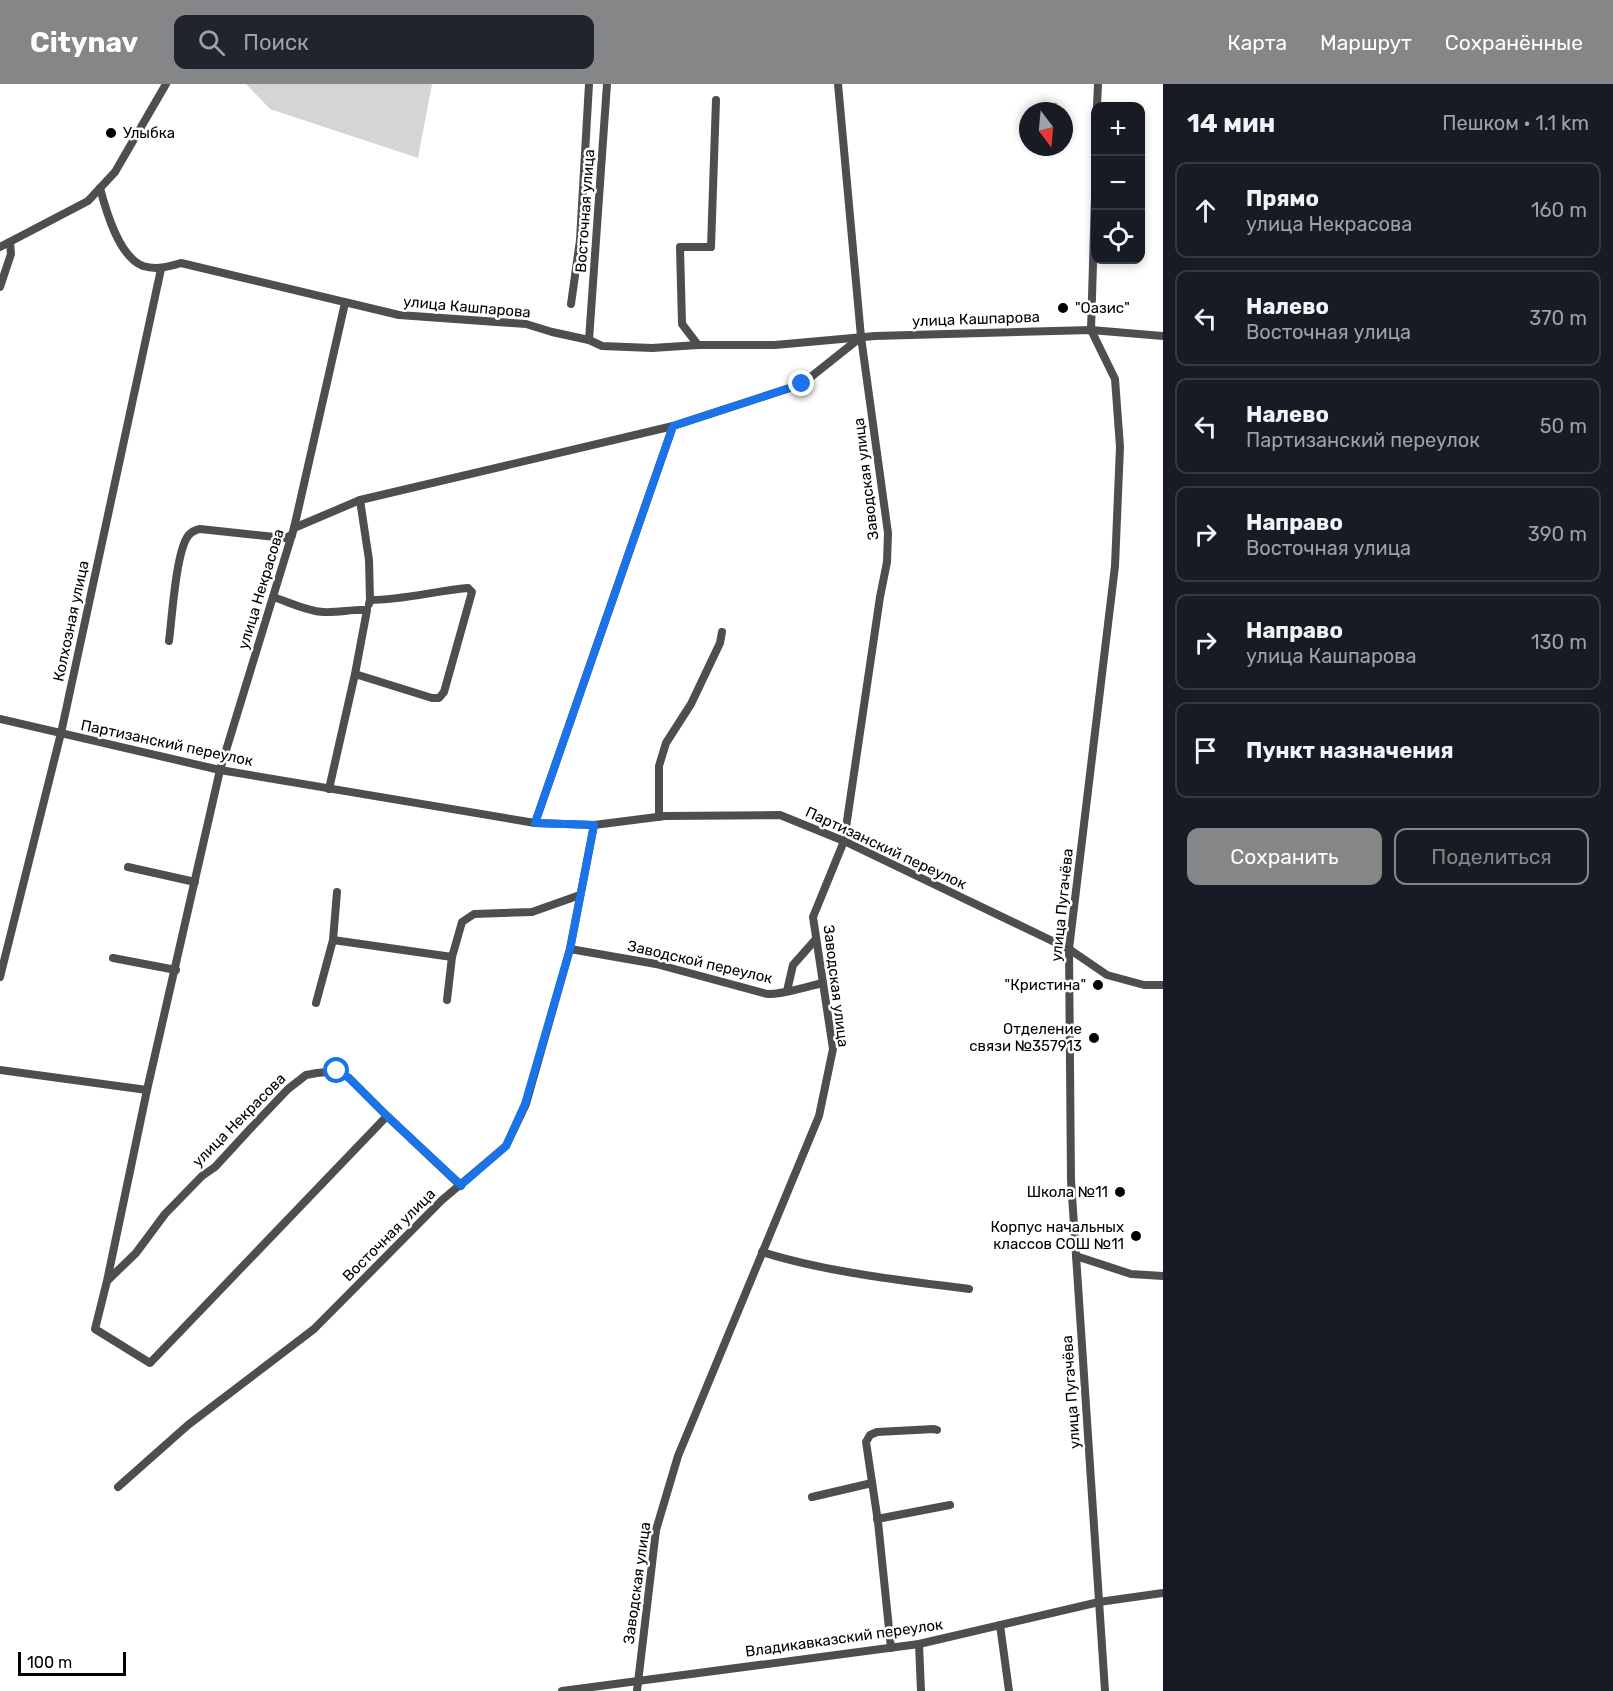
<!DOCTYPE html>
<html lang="ru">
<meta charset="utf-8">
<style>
:root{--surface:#171b24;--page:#20242c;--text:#f1f3f6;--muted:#9ea1a6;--line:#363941;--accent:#858687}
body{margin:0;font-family:Rubik,sans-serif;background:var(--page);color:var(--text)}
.controls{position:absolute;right:18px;top:18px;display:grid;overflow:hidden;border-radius:12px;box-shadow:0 3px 9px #0003}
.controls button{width:54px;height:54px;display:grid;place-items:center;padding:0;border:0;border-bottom:2px solid var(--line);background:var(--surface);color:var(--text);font:30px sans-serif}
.compass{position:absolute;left:1019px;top:18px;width:54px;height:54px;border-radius:50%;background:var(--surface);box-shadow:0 3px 9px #0003;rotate:164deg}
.scale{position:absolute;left:18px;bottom:15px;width:108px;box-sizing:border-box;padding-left:6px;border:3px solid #000;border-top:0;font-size:16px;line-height:21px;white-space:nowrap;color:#000;-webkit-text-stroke:4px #fff;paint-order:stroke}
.stop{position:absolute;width:18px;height:18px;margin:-14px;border:4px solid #1a73e8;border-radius:50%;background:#fff}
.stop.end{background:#1a73e8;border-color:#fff;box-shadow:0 2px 6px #0008}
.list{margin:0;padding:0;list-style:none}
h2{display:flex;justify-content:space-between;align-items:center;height:78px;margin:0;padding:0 24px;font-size:26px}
h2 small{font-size:20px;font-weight:400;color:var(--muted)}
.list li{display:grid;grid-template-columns:39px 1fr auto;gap:18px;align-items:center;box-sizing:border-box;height:96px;margin:0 12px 12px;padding:0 12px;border:2px solid var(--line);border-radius:12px}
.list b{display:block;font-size:22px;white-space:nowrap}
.list p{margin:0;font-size:20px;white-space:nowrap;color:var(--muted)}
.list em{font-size:20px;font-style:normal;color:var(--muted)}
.actions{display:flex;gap:12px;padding:18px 24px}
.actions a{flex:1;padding:14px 0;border:2px solid var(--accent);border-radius:12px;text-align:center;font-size:21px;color:var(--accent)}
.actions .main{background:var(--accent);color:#fff}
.icon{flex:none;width:33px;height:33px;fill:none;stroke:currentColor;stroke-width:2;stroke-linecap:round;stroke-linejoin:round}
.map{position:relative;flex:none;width:1163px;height:1607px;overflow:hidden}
header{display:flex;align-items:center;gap:36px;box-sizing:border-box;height:84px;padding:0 30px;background:var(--accent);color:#fff}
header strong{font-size:28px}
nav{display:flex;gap:33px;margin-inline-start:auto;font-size:21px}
.search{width:420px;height:54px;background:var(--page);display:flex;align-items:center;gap:15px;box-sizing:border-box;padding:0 21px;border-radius:12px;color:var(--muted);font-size:22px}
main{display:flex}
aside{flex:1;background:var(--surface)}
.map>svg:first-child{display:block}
.green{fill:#d5d5d5}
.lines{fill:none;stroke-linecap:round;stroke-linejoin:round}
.minor{stroke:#4e4e4e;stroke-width:8}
.route{stroke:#1a73e8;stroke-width:8}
.poi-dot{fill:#000;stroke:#fff;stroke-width:2}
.labels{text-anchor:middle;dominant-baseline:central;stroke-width:5;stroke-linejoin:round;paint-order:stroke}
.poi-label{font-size:15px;fill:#000;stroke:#fff;text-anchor:end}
.street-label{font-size:15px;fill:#000;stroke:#fff}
</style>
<header>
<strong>Citynav</strong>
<div class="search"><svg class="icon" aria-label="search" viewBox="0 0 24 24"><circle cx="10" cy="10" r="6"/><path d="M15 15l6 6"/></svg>Поиск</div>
<nav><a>Карта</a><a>Маршрут</a><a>Сохранённые</a></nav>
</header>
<main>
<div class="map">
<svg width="1163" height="1607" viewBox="0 0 1163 1607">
<rect width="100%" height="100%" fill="#fff"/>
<!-- green -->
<polygon class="green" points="246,0 432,0 418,74 270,25"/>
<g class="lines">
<!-- minor -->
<g class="minor">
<polyline points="1097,22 1098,0"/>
<polyline points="1096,80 1091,246 1115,295 1120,363 1115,482 1069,865 1071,1096 1105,1607"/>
<path d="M 100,104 C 106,127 119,173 143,182 C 156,186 168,183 181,179 L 399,231 L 526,240 L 552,248 L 589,256 L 602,262 L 652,264 L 698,261 L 775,261 L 875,252 L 1091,246 L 1163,252"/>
<polyline points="0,163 88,117 115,88 166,0"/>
<polyline points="0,203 11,170 10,158"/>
<polyline points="345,219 294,444 220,686 147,1006 107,1197 95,1245 150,1279 387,1032"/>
<polyline points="571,220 580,156 589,0"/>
<polyline points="589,256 607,0"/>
<polyline points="698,261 682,240 680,163 711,163 716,16"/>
<polyline points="360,416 369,476 370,516 369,520"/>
<polyline points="294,444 360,416 673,342 802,300 861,253"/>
<path d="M 273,513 C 289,518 306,527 323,528 C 338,529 352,525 367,526 L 355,590 L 329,705"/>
<path d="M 169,557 C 172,534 176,468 188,452 C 191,448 195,446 200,445 L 285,454 L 292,451"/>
<path d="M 355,590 L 432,614 L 439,614 L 444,608 L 472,508 L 468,504 C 434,507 404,516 370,516"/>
<polyline points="0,635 220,686 535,739 594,741 665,732 780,731 844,757 1069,865 1107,891 1144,901 1163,901"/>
<polyline points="659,733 659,682 666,659 691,620 720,559 722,548"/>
<polyline points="535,739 673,342"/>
<polyline points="128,783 195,798"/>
<polyline points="333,856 452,873 462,838 474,830 532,828 580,811"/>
<path d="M 570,865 L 656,880 L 767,910 C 786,910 804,903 823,899"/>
<polyline points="113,874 176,886"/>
<polyline points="0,893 61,649 161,185"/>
<polyline points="787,907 793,881 816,855"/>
<polyline points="447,916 452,873"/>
<polyline points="316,919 333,856 337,808"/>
<polyline points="0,986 147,1006"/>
<path d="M 762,1168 C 830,1189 900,1196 969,1205"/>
<polyline points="1076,1172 1131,1190 1163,1192"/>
<polyline points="108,1196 136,1169 165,1130 202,1092 215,1083 250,1045 288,1005 306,991 317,989 337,987 349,994 387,1032 461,1102"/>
<polyline points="118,1403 188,1341 314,1245 442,1116 506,1062 526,1020 570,865 594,741"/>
<polyline points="812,1413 872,1399"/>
<polyline points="877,1435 950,1421"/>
<polyline points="1000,1541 1009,1607"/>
<polyline points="919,1560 921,1607"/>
<polyline points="891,1564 878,1438 866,1358 870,1351 877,1348 934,1345 937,1346"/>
<polyline points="562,1607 919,1560 1099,1518 1163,1509"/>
<polyline points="637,1607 656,1446 678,1372 819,1032 833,965 813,833 844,757 880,513 887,478 888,449 861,253 838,0"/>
</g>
</g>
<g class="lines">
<!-- route -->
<polyline class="route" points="337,987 349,994 387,1032 461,1101 506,1062 525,1020 570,865 594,741 535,739 673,342 802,300"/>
</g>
<!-- markers -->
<g class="poi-dot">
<circle cx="111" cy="49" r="6"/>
<circle cx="1063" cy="224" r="6"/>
<circle cx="1098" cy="901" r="6"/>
<circle cx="1094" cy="954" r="6"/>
<circle cx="1120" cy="1108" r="6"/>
<circle cx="1136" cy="1152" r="6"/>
</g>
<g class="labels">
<!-- poi labels -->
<g class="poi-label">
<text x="123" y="49" text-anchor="start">Улыбка</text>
<text x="1075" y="224" text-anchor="start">"Оазис"</text>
<text x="1086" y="901">"Кристина"</text>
<text x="1082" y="945">Отделение<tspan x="1082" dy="17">связи №357913</tspan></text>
<text x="1108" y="1108">Школа №11</text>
<text x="1124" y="1143">Корпус начальных<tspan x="1124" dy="17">классов СОШ №11</tspan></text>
</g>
<!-- street labels -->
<g class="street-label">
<text transform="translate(585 127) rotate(-86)">Восточная улица</text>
<text transform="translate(467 223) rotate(5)">улица Кашпарова</text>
<text transform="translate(976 235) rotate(-2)">улица Кашпарова</text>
<text transform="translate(866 395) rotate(-97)">Заводская улица</text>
<text transform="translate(261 505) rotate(-73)">улица Некрасова</text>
<text transform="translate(71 537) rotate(-78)">Колхозная улица</text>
<text transform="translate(167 659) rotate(12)">Партизанский переулок</text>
<text transform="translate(886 764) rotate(25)">Партизанский переулок</text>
<text transform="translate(1062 821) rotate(-84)">улица Пугачёва</text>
<text transform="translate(700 878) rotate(13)">Заводской переулок</text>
<text transform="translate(836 902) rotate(83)">Заводская улица</text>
<text transform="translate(239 1036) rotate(-45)">улица Некрасова</text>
<text transform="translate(389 1151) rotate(-45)">Восточная улица</text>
<text transform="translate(1071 1308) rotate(-94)">улица Пугачёва</text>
<text transform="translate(637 1499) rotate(-82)">Заводская улица</text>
<text transform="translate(844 1554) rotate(-8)">Владикавказский переулок</text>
</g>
</g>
</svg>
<div class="controls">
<button>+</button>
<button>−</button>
<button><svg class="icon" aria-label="locate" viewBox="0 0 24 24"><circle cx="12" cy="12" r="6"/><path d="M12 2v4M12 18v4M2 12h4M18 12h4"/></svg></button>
</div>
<svg class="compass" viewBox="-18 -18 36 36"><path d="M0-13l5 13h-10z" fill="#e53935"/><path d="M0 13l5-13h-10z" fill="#9ea1a6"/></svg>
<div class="scale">100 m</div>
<div class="stop" style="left:337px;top:987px"></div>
<div class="stop end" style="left:802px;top:300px"></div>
</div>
<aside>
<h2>14 мин<small>Пешком · 1.1 km</small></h2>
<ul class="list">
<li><svg class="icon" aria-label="ahead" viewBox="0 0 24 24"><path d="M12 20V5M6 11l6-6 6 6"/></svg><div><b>Прямо</b><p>улица Некрасова</p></div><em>160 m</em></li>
<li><svg class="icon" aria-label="left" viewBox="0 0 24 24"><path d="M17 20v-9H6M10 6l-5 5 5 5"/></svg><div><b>Налево</b><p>Восточная улица</p></div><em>370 m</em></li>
<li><svg class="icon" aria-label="left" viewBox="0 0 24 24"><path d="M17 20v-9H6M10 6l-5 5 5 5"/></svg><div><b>Налево</b><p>Партизанский переулок</p></div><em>50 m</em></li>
<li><svg class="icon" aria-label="right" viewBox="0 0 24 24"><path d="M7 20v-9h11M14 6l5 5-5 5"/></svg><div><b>Направо</b><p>Восточная улица</p></div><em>390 m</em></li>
<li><svg class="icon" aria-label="right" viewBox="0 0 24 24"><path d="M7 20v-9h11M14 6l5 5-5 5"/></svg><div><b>Направо</b><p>улица Кашпарова</p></div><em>130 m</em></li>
<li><svg class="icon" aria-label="arrive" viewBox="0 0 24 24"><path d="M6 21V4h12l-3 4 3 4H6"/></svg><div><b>Пункт назначения</b></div></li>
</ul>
<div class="actions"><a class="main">Сохранить</a><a>Поделиться</a></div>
</aside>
</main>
